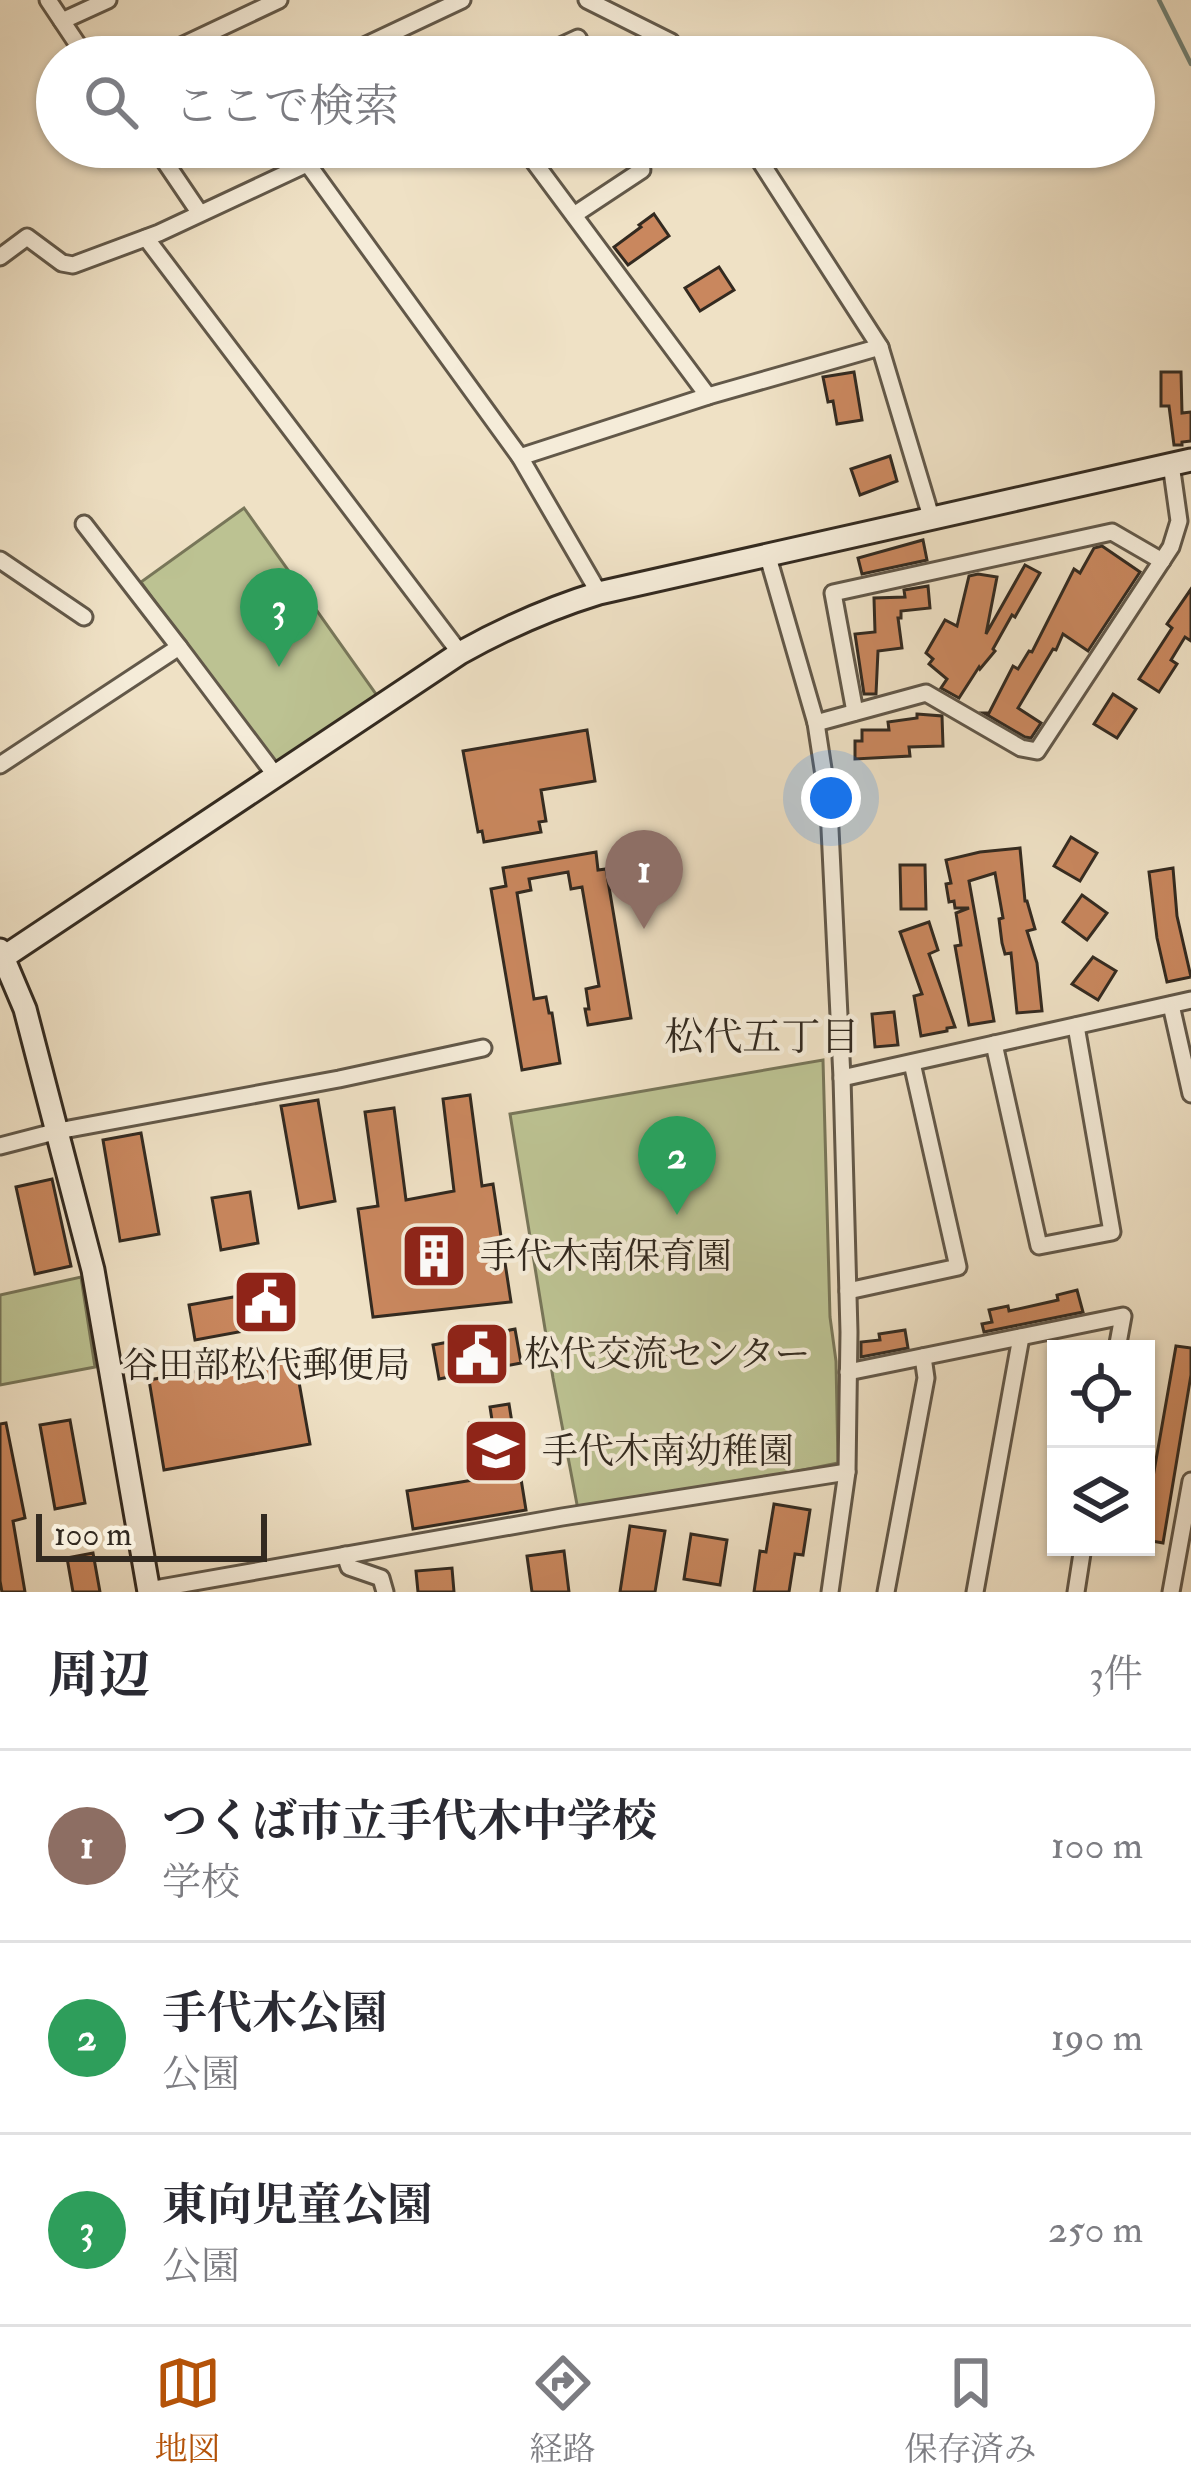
<!DOCTYPE html>
<html lang="ja">
<meta charset="utf-8">
<style>
:root{--surface:#fff;--page:#f7f7f7;--text:#2b2b33;--muted:#7c7c81;--line:#e1e1e2;--accent:#b45309}
body{margin:0;font-family:"IM FELL Double Pica","Noto Serif JP",serif;background:var(--page);color:var(--text)}
.controls{position:absolute;right:36px;bottom:36px;display:grid;overflow:hidden;border-radius:0px;box-shadow:0 3px 9px #0004}
.controls button{width:108px;height:108px;display:grid;place-items:center;padding:0;border:0;border-bottom:3px solid var(--line);background:var(--surface);color:var(--text);font:60px sans-serif}
.scale{position:absolute;left:36px;bottom:30px;width:231px;box-sizing:border-box;padding-left:12px;border:6px solid #332a20;border-top:0;font-size:33px;line-height:42px;white-space:nowrap;color:#332a20;-webkit-text-stroke:9px #f5ecd9;paint-order:stroke}
.you{position:absolute;left:831px;top:798px;width:42px;height:42px;margin:-30px;border:9px solid #fff;border-radius:50%;background:#1a73e8;box-shadow:0 0 0 18px #1a73e833}
.badge{display:grid;place-items:center;width:78px;height:78px;border-radius:50%;background:var(--accent);color:#fff;font-size:39px;font-weight:700}
.pin{position:absolute;translate:-50% -99px;filter:drop-shadow(0 3px 6px #0008)}
.pin::after{content:'';position:absolute;top:63px;width:42px;height:36px;background:inherit;clip-path:polygon(0 0,100% 0,50% 100%)}
.list{margin:0;padding:0;list-style:none}
h2{display:flex;justify-content:space-between;align-items:center;height:156px;margin:0;padding:0 48px;font-size:51px}
h2 small{font-size:39px;font-weight:400;color:var(--muted)}
.list li{display:grid;grid-template-columns:78px 1fr auto;gap:36px;align-items:center;box-sizing:border-box;height:192px;padding:0 48px;border-top:3px solid var(--line)}
.list b{display:block;font-size:45px;white-space:nowrap}
.list p{margin:0;font-size:39px;white-space:nowrap;color:var(--muted)}
.list em{font-size:39px;font-style:normal;color:var(--muted)}
.icon{flex:none;width:66px;height:66px;fill:none;stroke:currentColor;stroke-width:2;stroke-linecap:round;stroke-linejoin:round}
.map{position:relative;flex:none;width:1191px;height:1592px;overflow:hidden}
.search{position:absolute;background:var(--surface);box-shadow:0 3px 9px #0004;left:36px;right:36px;top:36px;height:132px;display:flex;align-items:center;gap:30px;box-sizing:border-box;padding:0 42px;border-radius:66px;color:var(--muted);font-size:45px}
.sheet{height:732px;background:var(--surface)}
nav{display:flex;justify-content:space-around;align-items:center;box-sizing:border-box;height:168px;border-top:3px solid var(--line);background:var(--surface);font-size:33px;color:var(--muted)}
nav a{display:grid;justify-items:center;gap:6px}
nav .on{color:var(--accent)}
.map>svg:first-child{display:block}
.green{fill:#bcc292;stroke:#787659;stroke-width:3}
.lines{fill:none;stroke-linecap:round;stroke-linejoin:round}
.stream{stroke:#718378;stroke-width:4.5}
.building{fill:#c9875e;stroke:#332a20;stroke-width:3}
.street-casing{stroke:#625849;stroke-width:21}
.secondary-casing{stroke:#332a20;stroke-width:27}
.street{stroke:#f5ecd9;stroke-width:15}
.secondary{stroke:#f5ecd9;stroke-width:21}
.labels{text-anchor:middle;dominant-baseline:central;stroke-width:9;stroke-linejoin:round;paint-order:stroke}
.poi-label{font-size:36px;fill:#332a20;stroke:#f5ecd9;text-anchor:start}
.neighbourhood-label{font-size:39px;fill:#332a20;stroke:#f5ecd9}
</style>
<div class="map">
<svg width="1191" height="1592" viewBox="0 0 1191 1592">
<rect width="100%" height="100%" fill="#efe1c5"/>
<filter id="stains"><feTurbulence type="fractalNoise" baseFrequency=".00167" numOctaves="4"/><feColorMatrix values="0 0 0 0 .2 0 0 0 0 .09 0 0 0 0 .02 0 0 0 .5 -.17"/></filter>
<radialGradient id="worn" r=".72"><stop offset=".6" stop-color="#630" stop-opacity="0"/><stop offset="1" stop-color="#630" stop-opacity=".3"/></radialGradient>
<!-- green -->
<g class="green">
<polygon points="244,508 378,697 275,771 141,582"/>
<polygon points="823,1060 830,1317 836,1361 838,1463 579,1515 553,1378 510,1114"/>
<polygon points="81,1277 95,1367 0,1385 0,1295"/>
</g>
<g class="lines">
<!-- stream -->
<polyline class="stream" points="1159,0 1191,64"/>
</g>
<!-- building -->
<g class="building">
<polygon points="654,214 669,236 628,265 614,247 641,227 639,225"/>
<polygon points="719,267 734,290 700,311 685,288"/>
<polygon points="854,372 862,420 837,424 833,401 828,402 823,377"/>
<polygon points="1161,372 1181,372 1182,413 1191,412 1191,441 1182,442 1182,445 1174,445 1169,406 1161,406"/>
<polygon points="890,456 897,481 860,495 851,469"/>
<polygon points="923,540 927,560 862,574 858,558"/>
<polygon points="1102,546 1140,572 1088,651 1063,634 1056,650 1053,649 1018,708 1041,723 1031,738 1025,737 984,713 989,713 1013,666 1018,669 1029,651 1032,652 1074,569 1080,573 1094,548"/>
<polygon points="1025,565 1040,573 1015,617 1012,615 993,649 995,651 980,669 979,667 959,698 941,688 947,679 929,664 933,659 926,653 945,620 957,626 969,576 978,574 997,577 986,634"/>
<polygon points="928,586 930,608 901,611 901,618 898,618 902,648 878,651 876,694 864,694 855,634 875,632 874,598 905,597 904,590"/>
<polygon points="1191,589 1191,641 1185,637 1171,660 1177,664 1159,692 1139,679 1172,628 1167,624"/>
<polygon points="1113,694 1136,709 1117,738 1094,724"/>
<polygon points="917,714 942,716 943,746 909,747 910,756 855,759 855,741 862,741 862,730 889,730 888,722 917,718"/>
<polygon points="587,730 595,781 541,790 546,821 539,822 541,832 484,842 482,831 478,832 463,751"/>
<polygon points="1071,837 1097,853 1080,881 1054,866"/>
<polygon points="1020,848 1025,901 1027,901 1035,929 1027,931 1037,963 1042,1011 1017,1013 1011,953 1005,954 1002,943 999,919 1003,918 995,873 969,881 994,1021 969,1025 955,946 961,945 956,913 969,908 955,908 954,901 949,902 946,884 951,883 946,860 980,852"/>
<polygon points="596,852 598,870 606,869 631,1018 588,1025 585,1009 589,1009 586,989 599,986 582,887 571,889 568,872 529,879 531,890 517,893 534,999 546,997 549,1013 552,1013 560,1063 522,1070 491,889 506,886 503,868"/>
<polygon points="900,865 925,865 926,909 901,909"/>
<polygon points="1173,868 1177,916 1191,977 1167,982 1157,938 1149,872"/>
<polygon points="1082,895 1107,913 1087,940 1063,922"/>
<polygon points="929,922 938,950 929,954 955,1027 947,1028 947,1031 921,1036 914,996 922,994 900,932"/>
<polygon points="1093,957 1116,971 1098,1000 1072,984"/>
<polygon points="894,1012 898,1045 875,1047 872,1014"/>
<polygon points="470,1095 482,1186 493,1184 511,1302 373,1317 358,1209 378,1206 365,1112 394,1108 406,1200 454,1191 443,1099"/>
<polygon points="318,1100 335,1201 299,1208 281,1106"/>
<polygon points="141,1133 159,1234 120,1241 103,1140"/>
<polygon points="52,1179 71,1266 35,1274 16,1187"/>
<polygon points="250,1192 258,1243 221,1250 212,1198"/>
<polygon points="284,1278 292,1322 195,1340 189,1305 250,1294 248,1284"/>
<polygon points="1077,1290 1083,1312 984,1332 982,1324 992,1322 989,1310 1008,1306 1009,1311 1058,1300 1057,1295"/>
<polygon points="515,1329 521,1363 439,1379 433,1345"/>
<polygon points="905,1330 908,1348 861,1357 861,1342 880,1340 879,1334"/>
<polygon points="1176,1346 1191,1348 1191,1375 1163,1543 1146,1540 1146,1517"/>
<polygon points="294,1354 310,1444 164,1470 149,1380"/>
<polygon points="509,1404 526,1510 413,1529 407,1491 479,1479 470,1423 492,1420 490,1407"/>
<polygon points="70,1420 85,1503 55,1509 40,1425"/>
<polygon points="6,1423 25,1518 13,1521 25,1592 2,1592 0,1581 0,1424"/>
<polygon points="774,1504 810,1510 803,1555 795,1554 789,1592 754,1592 760,1551 766,1552"/>
<polygon points="630,1526 665,1531 655,1592 620,1592"/>
<polygon points="691,1534 727,1540 720,1585 684,1579"/>
<polygon points="564,1551 569,1592 532,1592 527,1556"/>
<polygon points="93,1553 100,1592 73,1592 67,1558"/>
<polygon points="452,1568 454,1592 418,1592 416,1571"/>
</g>
<g class="lines">
<!-- street casing -->
<g class="street-casing">
<g id="street">
<polyline points="48,0 86,57"/>
<polyline points="587,0 671,42 683,57"/>
<polyline points="62,21 108,0"/>
<polyline points="158,57 279,0"/>
<polyline points="341,57 462,0"/>
<polyline points="537,57 578,38 587,57"/>
<polyline points="155,147 199,212"/>
<polyline points="523,147 708,396"/>
<polyline points="751,147 880,347 932,520"/>
<polyline points="307,163 520,457 599,593"/>
<polyline points="574,215 642,170 631,147"/>
<polyline points="146,238 460,653"/>
<polyline points="0,257 27,237 62,263 73,265 159,233 343,147"/>
<polyline points="520,457 708,396 880,347"/>
<polyline points="84,524 179,647"/>
<polyline points="768,557 816,723 829,808 842,1078 849,1332 847,1472 830,1592"/>
<polyline points="0,560 84,617"/>
<polyline points="855,712 833,593 1112,532 1162,561"/>
<polyline points="816,723 926,693 1021,748 1037,751 1171,547 1179,521 1171,464"/>
<polyline points="0,765 179,647 276,776"/>
<polyline points="1171,1005 1191,1094"/>
<polyline points="994,1044 1039,1246 1112,1232 1076,1026"/>
<polyline points="842,1078 1191,1000"/>
<polyline points="0,1146 58,1131 339,1079 483,1048"/>
<polyline points="848,1291 958,1267 912,1063"/>
<polyline points="848,1372 1123,1316 1117,1349"/>
<polyline points="345,1555 349,1567 381,1578 385,1592"/>
<polyline points="149,1590 562,1517 847,1472"/>
<polyline points="886,1592 926,1378 923,1357"/>
<polyline points="975,1592 1021,1337"/>
<polyline points="1076,1592 1083,1547"/>
<polyline points="1171,1592 1191,1481"/>
</g>
</g>
<!-- secondary casing -->
<g class="secondary-casing">
<g id="secondary">
<polyline points="0,950 25,1009 93,1270 149,1592"/>
<path d="M 4,957 L 460,653 C 505,628 550,608 599,593 L 1191,460"/>
</g>
</g>
<!-- street -->
<use href="#street" class="street"/>
<!-- secondary -->
<use href="#secondary" class="secondary"/>
</g>
<!-- icons -->
<defs>
<g id="building-square" transform="scale(3.45)"><rect x="-9" y="-9" width="18" height="18" rx="4" fill="#8f2418" stroke="#f5ecd9"/><path d="M-4-6H4V6H1V3H-1V6H-4ZM-2.5-4.3h1.7v1.8h-1.7ZM.8-4.3h1.7v1.8H.8ZM-2.5-1h1.7V.8h-1.7ZM.8-1h1.7V.8H.8Z" fill="#fff"/></g>
<g id="civic-square" transform="scale(3.45)"><rect x="-9" y="-9" width="18" height="18" rx="4" fill="#8f2418" stroke="#f5ecd9"/><path d="M-.6-6.5H3V-4.5H.6V-3L4-1V1h2V6H-6V1h2V-1L-.6-3ZM-1.2 2.5V6h2.4V2.5Z" fill="#fff"/></g>
<g id="school-square" transform="scale(3.45)"><rect x="-9" y="-9" width="18" height="18" rx="4" fill="#8f2418" stroke="#f5ecd9"/><path d="M0-5L7-2L0 1L-7-2ZM-4 1L0 2.5L4 1V4Q0 6-4 4Z" fill="#fff"/></g>
</defs>
<g fill-rule="evenodd">
<use href="#building-square" x="434" y="1256"/>
<use href="#civic-square" x="266" y="1302"/>
<use href="#civic-square" x="477" y="1354"/>
<use href="#school-square" x="496" y="1451"/>
</g>
<g class="labels">
<!-- poi labels -->
<g class="poi-label">
<text x="480" y="1256">手代木南保育園</text>
<text x="524" y="1354">松代交流センター</text>
<text x="266" y="1365" text-anchor="middle">谷田部松代郵便局</text>
<text x="542" y="1451">手代木南幼稚園</text>
</g>
<!-- neighbourhood labels -->
<g class="neighbourhood-label">
<text x="762" y="1037">松代五丁目</text>
</g>
</g>
<rect width="100%" height="100%" filter="url(#stains)"/>
<rect width="100%" height="100%" fill="url(#worn)"/>
</svg>
<div class="controls">
<button><svg class="icon" aria-label="locate" viewBox="0 0 24 24"><circle cx="12" cy="12" r="6"/><path d="M12 2v4M12 18v4M2 12h4M18 12h4"/></svg></button>
<button><svg class="icon" aria-label="layers" viewBox="0 0 24 24"><path d="M12 4l9 5-9 5-9-5zM3 14l9 5 9-5"/></svg></button>
</div>
<div class="scale">100 m</div>
<div class="you"></div>
<div class="pin badge" style="left:644px;top:929px;background:#8d6e63">1</div>
<div class="pin badge" style="left:677px;top:1215px;background:#2e9e5b">2</div>
<div class="pin badge" style="left:279px;top:667px;background:#2e9e5b">3</div>
<div class="search"><svg class="icon" aria-label="search" viewBox="0 0 24 24"><circle cx="10" cy="10" r="6"/><path d="M15 15l6 6"/></svg>ここで検索</div>
</div>
<section class="sheet">
<h2>周辺<small>3件</small></h2>
<ul class="list">
<li><span class="badge" style="background:#8d6e63">1</span><div><b>つくば市立手代木中学校</b><p>学校</p></div><em>100 m</em></li>
<li><span class="badge" style="background:#2e9e5b">2</span><div><b>手代木公園</b><p>公園</p></div><em>190 m</em></li>
<li><span class="badge" style="background:#2e9e5b">3</span><div><b>東向児童公園</b><p>公園</p></div><em>250 m</em></li>
</ul>
</section>
<nav>
<a class="on"><svg class="icon" aria-label="map" viewBox="0 0 24 24"><path d="M3 6l6-2 6 2 6-2v14l-6 2-6-2-6 2zM9 4v14M15 6v14"/></svg>地図</a>
<a><svg class="icon" aria-label="directions" viewBox="0 0 24 24"><path d="M12 3l9 9-9 9-9-9zM9 14v-3h6M13 9l2 2-2 2"/></svg>経路</a>
<a><svg class="icon" aria-label="saved" viewBox="0 0 24 24"><path d="M7 4h10v16l-5-4-5 4z"/></svg>保存済み</a>
</nav>
